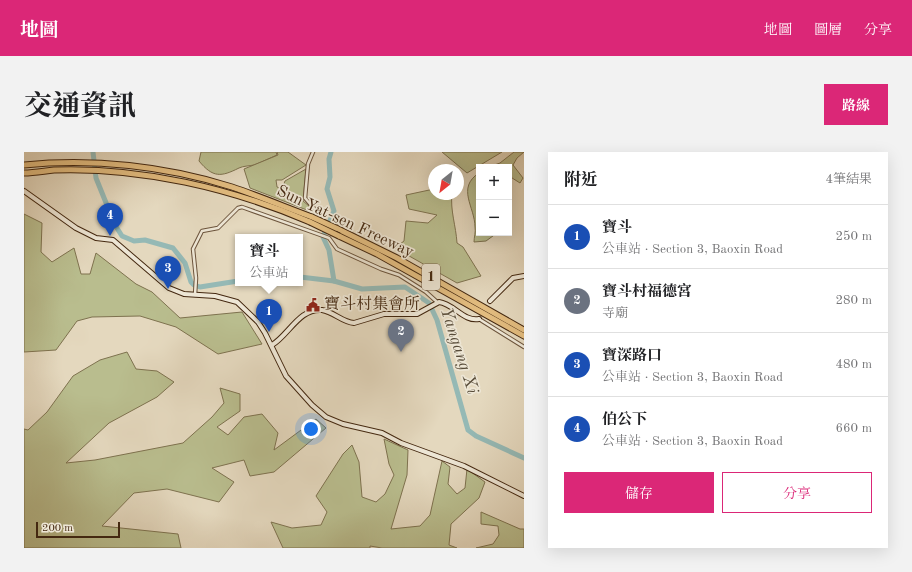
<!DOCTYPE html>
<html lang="zh-TW">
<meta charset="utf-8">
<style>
:root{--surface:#fff;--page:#f2f2f2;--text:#202124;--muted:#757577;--line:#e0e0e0;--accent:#db2777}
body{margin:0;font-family:"Old Standard TT","Noto Serif TC",serif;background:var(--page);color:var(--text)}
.controls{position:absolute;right:12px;top:12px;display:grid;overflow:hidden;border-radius:0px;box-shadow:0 4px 16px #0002}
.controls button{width:36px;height:36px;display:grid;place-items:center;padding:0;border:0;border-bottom:1px solid var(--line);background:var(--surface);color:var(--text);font:20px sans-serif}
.compass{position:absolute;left:404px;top:12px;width:36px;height:36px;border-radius:50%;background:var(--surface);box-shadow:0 4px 16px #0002;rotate:211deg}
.scale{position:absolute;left:12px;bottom:10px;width:84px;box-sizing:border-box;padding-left:4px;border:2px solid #442810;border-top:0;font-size:11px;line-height:14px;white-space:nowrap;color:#442810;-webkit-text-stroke:3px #ede6d5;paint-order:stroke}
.you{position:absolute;left:287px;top:277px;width:14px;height:14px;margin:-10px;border:3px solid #fff;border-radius:50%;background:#1a73e8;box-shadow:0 0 0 6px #1a73e833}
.badge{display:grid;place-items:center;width:26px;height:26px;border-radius:50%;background:var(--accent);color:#fff;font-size:13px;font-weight:700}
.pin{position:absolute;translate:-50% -33px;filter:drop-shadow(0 1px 2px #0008)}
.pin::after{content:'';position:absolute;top:21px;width:14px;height:12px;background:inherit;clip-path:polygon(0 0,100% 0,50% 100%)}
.popup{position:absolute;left:211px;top:82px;width:68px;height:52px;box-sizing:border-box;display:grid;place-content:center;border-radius:0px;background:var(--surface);filter:drop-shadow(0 1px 3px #0005);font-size:13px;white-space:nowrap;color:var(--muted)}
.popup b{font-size:15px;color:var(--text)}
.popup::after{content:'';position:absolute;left:50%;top:100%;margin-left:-8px;border:8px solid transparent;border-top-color:var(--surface)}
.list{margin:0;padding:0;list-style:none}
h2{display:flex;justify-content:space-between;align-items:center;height:52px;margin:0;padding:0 16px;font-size:17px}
h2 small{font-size:13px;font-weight:400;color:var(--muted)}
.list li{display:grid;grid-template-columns:26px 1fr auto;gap:12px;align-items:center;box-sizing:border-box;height:64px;padding:0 16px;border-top:1px solid var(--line)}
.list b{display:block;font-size:15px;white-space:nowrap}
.list p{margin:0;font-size:13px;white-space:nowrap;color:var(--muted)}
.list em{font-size:13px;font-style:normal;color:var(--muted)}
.actions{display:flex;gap:8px;padding:12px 16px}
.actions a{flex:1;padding:9px 0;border:1px solid var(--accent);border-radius:0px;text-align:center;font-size:14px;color:var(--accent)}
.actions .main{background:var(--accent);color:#fff}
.map{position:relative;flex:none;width:500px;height:396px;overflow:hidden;border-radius:0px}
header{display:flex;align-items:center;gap:24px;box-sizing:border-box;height:56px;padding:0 20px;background:var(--accent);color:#fff}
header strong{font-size:19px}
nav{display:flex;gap:22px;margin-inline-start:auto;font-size:14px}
.intro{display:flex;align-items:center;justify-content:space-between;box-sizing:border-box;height:96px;padding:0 24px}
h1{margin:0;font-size:28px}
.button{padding:10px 18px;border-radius:0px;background:var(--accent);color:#fff;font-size:14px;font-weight:700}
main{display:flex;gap:24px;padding:0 24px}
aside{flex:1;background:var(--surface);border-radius:0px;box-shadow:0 4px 16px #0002}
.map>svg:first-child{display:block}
.green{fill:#b9bd8e;stroke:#7e724f}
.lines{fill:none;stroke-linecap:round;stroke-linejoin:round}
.river{stroke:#95b9b5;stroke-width:5}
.secondary-tunnel{stroke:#c4b59b;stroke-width:4;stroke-dasharray:4 2;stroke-linecap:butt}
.street-casing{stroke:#6c543c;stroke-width:4.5}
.secondary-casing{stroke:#442810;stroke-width:6}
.highway-casing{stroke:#442810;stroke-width:7}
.street{stroke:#ede6d5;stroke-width:2.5}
.secondary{stroke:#ede6d5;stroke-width:4}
.highway{stroke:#e2bc7f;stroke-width:5}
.highway-bridge-casing{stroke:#442810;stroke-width:7;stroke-linecap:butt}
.highway-bridge{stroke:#e2bc7f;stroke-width:5}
.labels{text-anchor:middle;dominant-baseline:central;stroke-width:3.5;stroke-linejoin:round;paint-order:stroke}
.shield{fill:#ede6d5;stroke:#77614b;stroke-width:1}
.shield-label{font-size:15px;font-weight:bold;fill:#442810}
.street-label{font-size:16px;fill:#442810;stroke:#ede6d5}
.poi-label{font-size:16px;fill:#442810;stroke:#ede6d5;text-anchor:start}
.water-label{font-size:17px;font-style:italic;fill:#584c39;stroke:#ede6d5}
</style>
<header>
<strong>地圖</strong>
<nav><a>地圖</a><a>圖層</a><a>分享</a></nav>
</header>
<div class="intro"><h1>交通資訊</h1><a class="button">路線</a></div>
<main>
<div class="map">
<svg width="500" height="396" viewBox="0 0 500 396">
<rect width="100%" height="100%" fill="#e4d8be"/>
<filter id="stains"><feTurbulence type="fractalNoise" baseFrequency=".005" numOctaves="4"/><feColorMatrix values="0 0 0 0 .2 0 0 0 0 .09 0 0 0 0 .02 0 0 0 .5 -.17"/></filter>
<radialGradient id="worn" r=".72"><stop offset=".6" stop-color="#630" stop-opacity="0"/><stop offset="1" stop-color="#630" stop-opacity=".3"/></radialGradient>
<!-- green -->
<g class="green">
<path d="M 177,0 L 252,0 L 253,3 C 246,6 238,10 230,13 C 225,14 219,14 215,16 C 197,25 189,26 175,9 Z"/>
<polygon points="253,0 264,0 282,13 258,28 252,28 253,35 258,37 261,29 282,17 279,49 291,59 288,60 226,36 220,17 254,3"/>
<polygon points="418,0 478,0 443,21"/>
<polygon points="490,0 500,0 493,6 489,13 499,26 496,31 485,24 485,15 465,15 476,11"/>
<path d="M 455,21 L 455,81 L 473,81 L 462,89 L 450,90 C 450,85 452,80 451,75 C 451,55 432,36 455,21 Z"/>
<path d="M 410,37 L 410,42 L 428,42 C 426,58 432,74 433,91 L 439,95 L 457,124 L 433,131 L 371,96 L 380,89 L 382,69 L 404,71 L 413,63 L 385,57 L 382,43 Z"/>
<polygon points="0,62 18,71 17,100 28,110 50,96 57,122 66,122 72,101 112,132 128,140 156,166 218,160 238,192 194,202 152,175 116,164 68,165 53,169 32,198 0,200"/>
<polygon points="103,200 112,217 133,219 150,230 133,245 85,271 42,311 71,308 159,291 188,265 200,251 196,236 216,242 216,259 193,275 204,283 220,265 238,262 254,281 250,298 292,267 302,276 250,320 226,324 220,308 188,316 210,330 195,350 143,337 110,341 78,374 154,382 157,396 0,396 0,277 4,278 23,260 49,224 76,208"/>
<polygon points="360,287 384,298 383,323 367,377 396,374 406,363 418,309 426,315 424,332 433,342 441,336 443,317 461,330 455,346 427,372 425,393 433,396 358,396 346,394 346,396 259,396 247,370 268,376 297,373 303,360 292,344 319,302 328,293 335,310 338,345 352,350 361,342 370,323 365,312"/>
<polygon points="457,360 496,377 500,377 500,396 452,396 469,392 475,383 474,374 457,372"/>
</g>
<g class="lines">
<!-- river -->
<g class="river">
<polyline points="69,0 72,26 91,73 98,84 110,89 121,88 149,96 161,111 167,130 170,133 176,135 214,129"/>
<polyline points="307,0 305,7 306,25 303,37 310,59 299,85 305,98 310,129"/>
<polyline points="276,125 310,129 338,137 381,135 405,151 413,168 444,278 452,284 500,306"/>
</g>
<!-- secondary-tunnel -->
<polyline class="secondary-tunnel" points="455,167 466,149"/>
<!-- street casing -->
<g class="street-casing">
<g id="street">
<polyline points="289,0 284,12 281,46 294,61 293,68"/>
<polyline points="171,143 172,126 169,97 178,79 194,76 214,56 218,55 305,86 313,97 357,117 375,123 402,140 413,150"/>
<polyline points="455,167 500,195"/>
</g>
</g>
<!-- secondary casing -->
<g class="secondary-casing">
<g id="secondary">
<polyline points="0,39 52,76 72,86 89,88 145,136 160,142 191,144 213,150 234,170 241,181 262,224 288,253 302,265 319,272 358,281 377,291 440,314 500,344"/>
<polyline points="466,149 489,126 500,124"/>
<path d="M 248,193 C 265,183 275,156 298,158 C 310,160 318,170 330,171 L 360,162 L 393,162 L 415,150 C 430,152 440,170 455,167"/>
</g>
</g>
<!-- highway casing -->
<g class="highway-casing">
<g id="highway">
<path d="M 0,13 C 69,6 142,14 208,35 C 235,44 261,55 288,65"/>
<path d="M 0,21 C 10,21 20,19 30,18 C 117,15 207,36 286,70"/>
<polyline points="312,76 373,106 500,178"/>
<polyline points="315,84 353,102 500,184"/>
</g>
</g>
<!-- street -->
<use href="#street" class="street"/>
<!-- secondary -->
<use href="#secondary" class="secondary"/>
<!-- highway -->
<use href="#highway" class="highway"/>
<!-- highway-bridge casing -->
<g class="highway-bridge-casing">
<g id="highway-bridge">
<polyline points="288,65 312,76"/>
<polyline points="286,70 315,84"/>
</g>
</g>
<!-- highway-bridge -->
<use href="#highway-bridge" class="highway-bridge"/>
</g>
<!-- icons -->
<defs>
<g id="civic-bare" transform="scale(1.08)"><path d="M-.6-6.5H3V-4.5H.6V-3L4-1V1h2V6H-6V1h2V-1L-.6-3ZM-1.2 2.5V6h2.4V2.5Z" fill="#8f2418" stroke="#ede6d5" stroke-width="2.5" paint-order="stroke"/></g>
</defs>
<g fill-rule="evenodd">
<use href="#civic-bare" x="289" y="153"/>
</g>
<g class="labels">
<!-- shield labels -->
<rect class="shield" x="398" y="112" width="18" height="26" rx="3"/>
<g class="shield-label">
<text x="407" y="125">1</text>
</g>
<!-- street labels -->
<g class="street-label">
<text transform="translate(321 70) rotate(25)">Sun Yat-sen Freeway</text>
</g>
<!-- poi labels -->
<g class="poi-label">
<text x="300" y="153">寶斗村集會所</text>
</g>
<!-- water labels -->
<g class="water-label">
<text transform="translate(435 199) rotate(72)">Yangang Xi</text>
</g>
</g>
<rect width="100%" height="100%" filter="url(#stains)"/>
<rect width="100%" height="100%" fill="url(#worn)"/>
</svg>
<div class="controls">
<button>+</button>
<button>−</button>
</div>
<svg class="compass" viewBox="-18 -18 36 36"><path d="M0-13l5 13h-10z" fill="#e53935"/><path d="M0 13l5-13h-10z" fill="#757577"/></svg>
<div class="scale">200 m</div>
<div class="you"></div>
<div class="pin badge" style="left:245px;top:180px;background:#1a4fb4">1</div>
<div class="popup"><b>寶斗</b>公車站</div>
<div class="pin badge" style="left:377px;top:200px;background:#6b7280">2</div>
<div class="pin badge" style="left:144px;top:137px;background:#1a4fb4">3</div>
<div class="pin badge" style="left:86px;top:84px;background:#1a4fb4">4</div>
</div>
<aside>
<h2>附近<small>4筆結果</small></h2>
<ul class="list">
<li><span class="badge" style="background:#1a4fb4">1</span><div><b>寶斗</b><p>公車站 · Section 3, Baoxin Road</p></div><em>250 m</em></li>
<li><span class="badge" style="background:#6b7280">2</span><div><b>寶斗村福德宮</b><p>寺廟</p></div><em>280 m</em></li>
<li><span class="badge" style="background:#1a4fb4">3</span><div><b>寶深路口</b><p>公車站 · Section 3, Baoxin Road</p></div><em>480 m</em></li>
<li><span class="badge" style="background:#1a4fb4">4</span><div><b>伯公下</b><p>公車站 · Section 3, Baoxin Road</p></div><em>660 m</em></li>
</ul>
<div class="actions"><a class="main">儲存</a><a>分享</a></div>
</aside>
</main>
